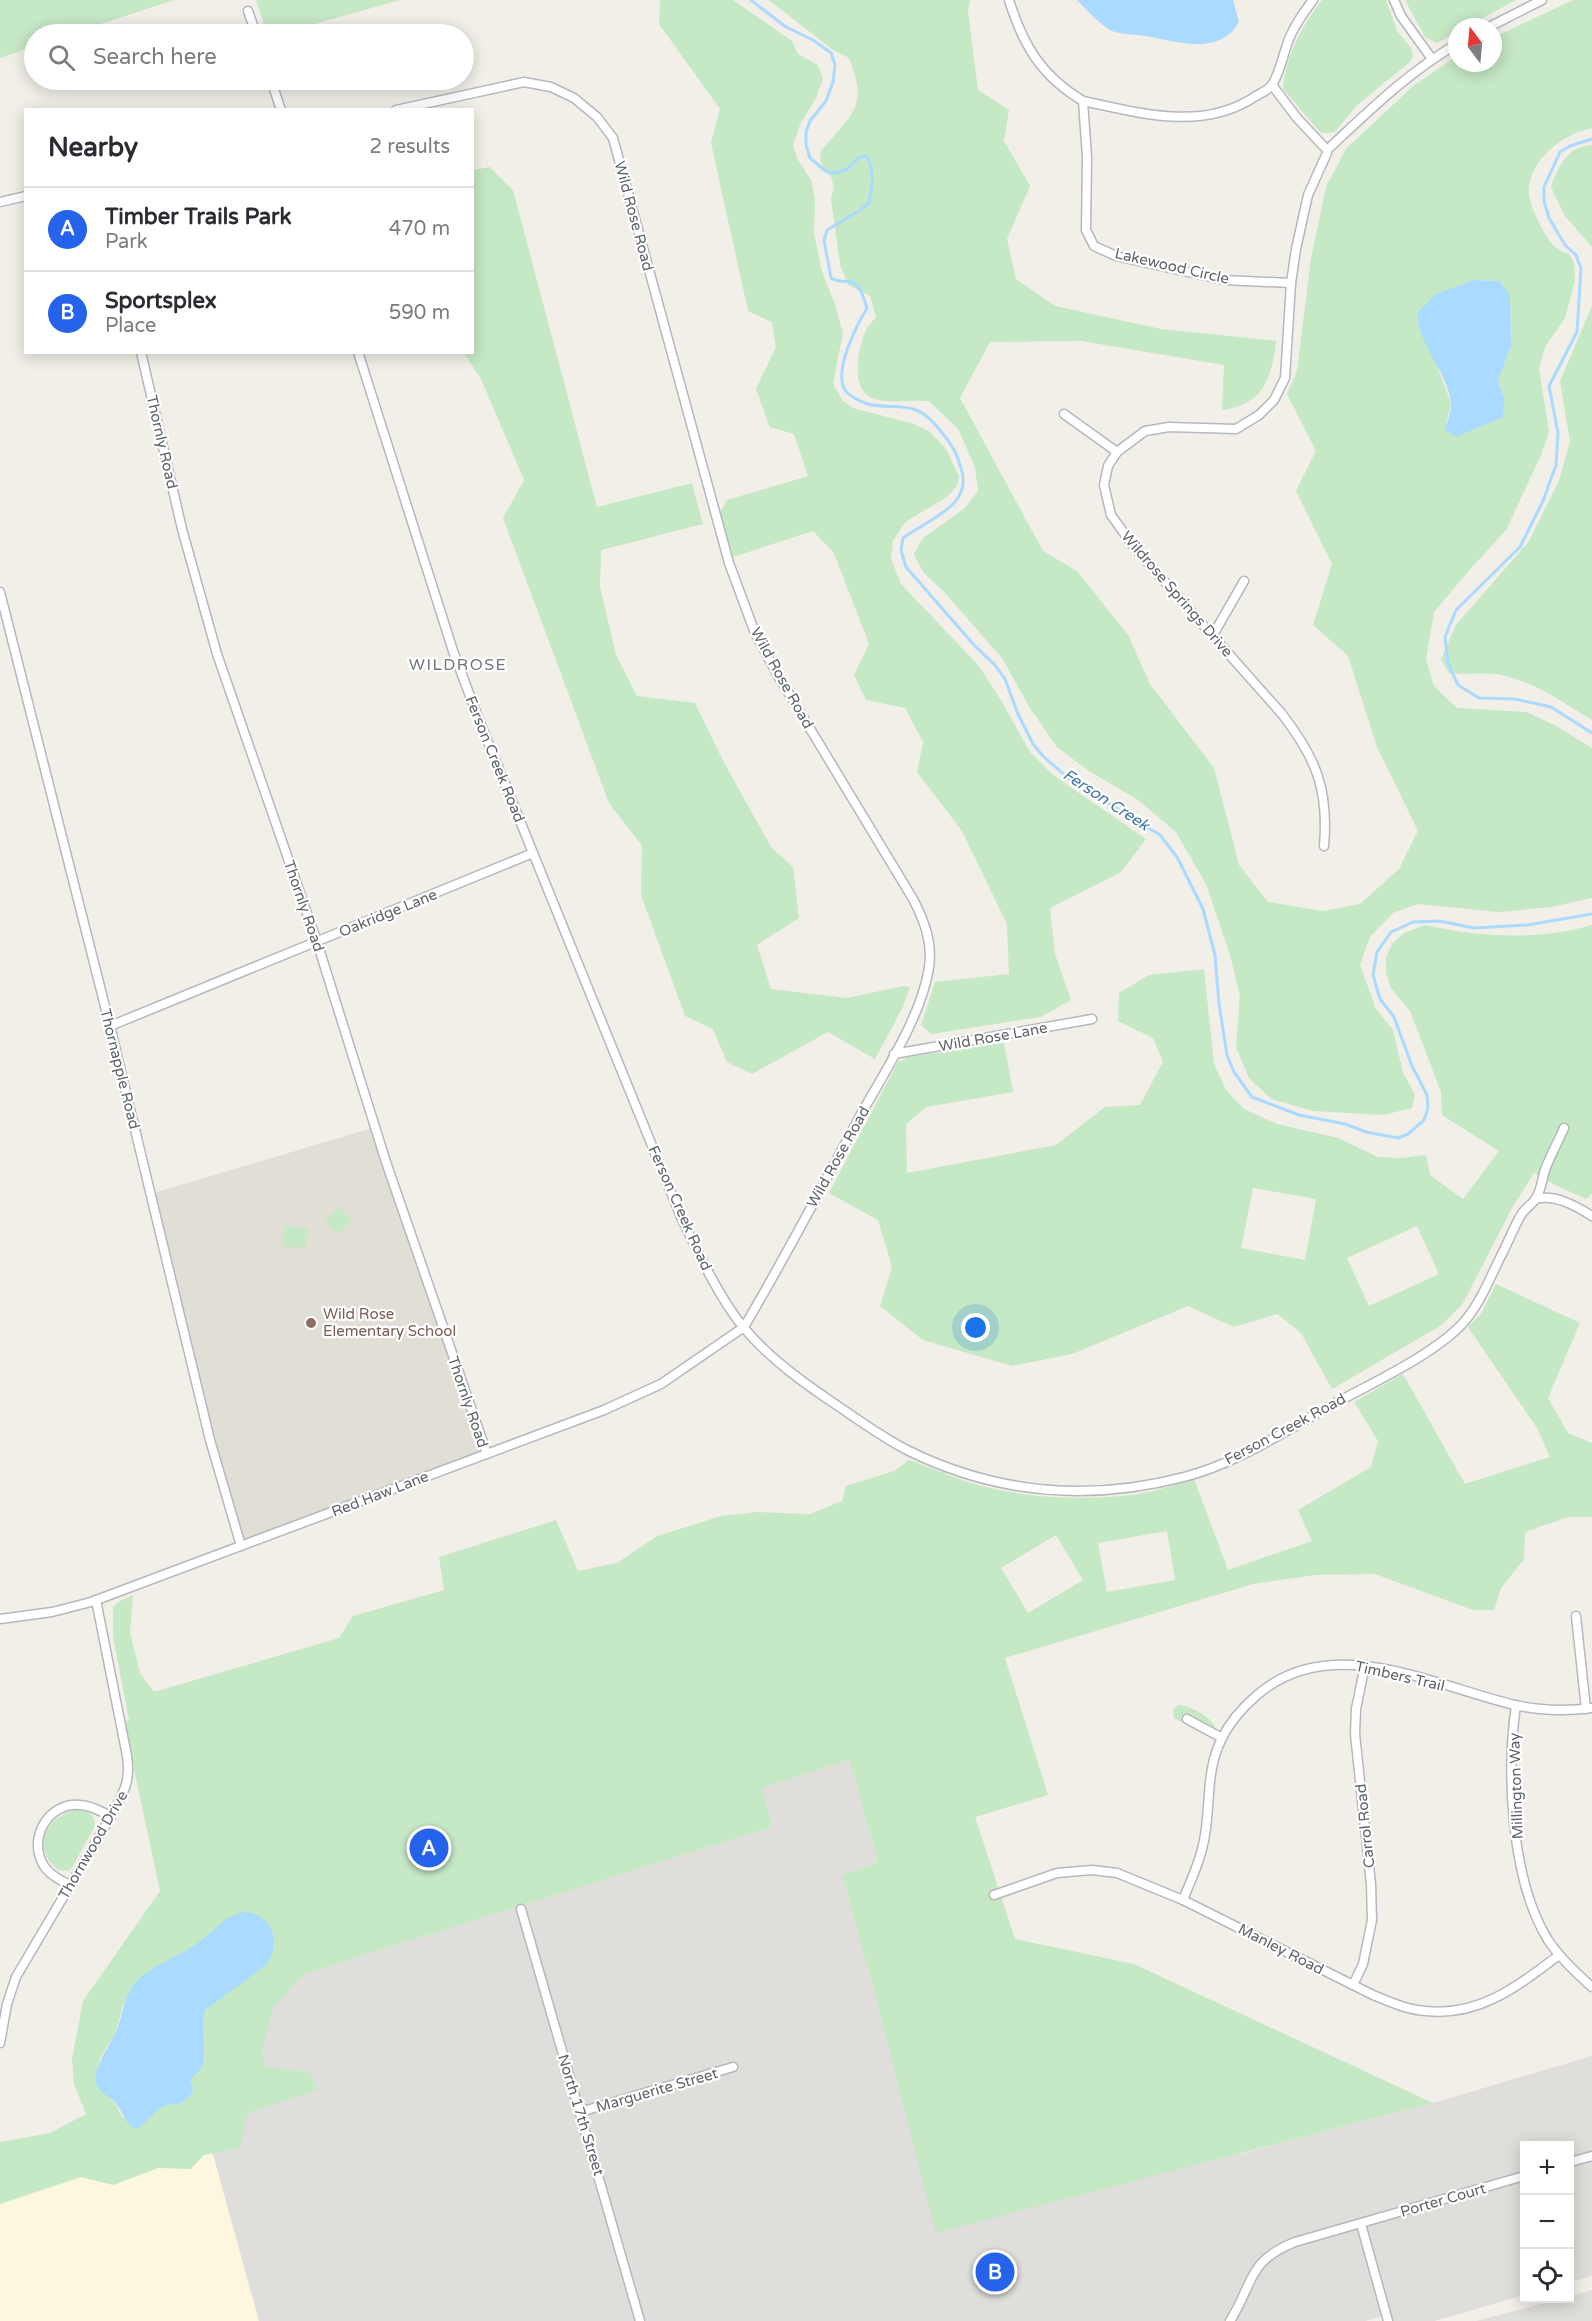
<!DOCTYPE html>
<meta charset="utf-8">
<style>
:root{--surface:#fff;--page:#f2f2f3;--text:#2b2b33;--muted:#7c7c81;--line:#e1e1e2;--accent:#2563eb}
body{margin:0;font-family:"Varela Round",sans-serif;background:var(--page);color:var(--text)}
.controls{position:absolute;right:18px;bottom:18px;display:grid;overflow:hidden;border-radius:0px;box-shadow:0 3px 15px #0003}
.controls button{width:54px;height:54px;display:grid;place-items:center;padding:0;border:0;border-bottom:2px solid var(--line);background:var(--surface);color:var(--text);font:30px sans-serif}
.compass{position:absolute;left:1448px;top:18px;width:54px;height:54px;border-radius:50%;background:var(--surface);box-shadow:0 3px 15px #0003;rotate:344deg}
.you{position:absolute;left:976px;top:1328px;width:21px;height:21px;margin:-15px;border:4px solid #fff;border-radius:50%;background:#1a73e8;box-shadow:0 0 0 9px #1a73e833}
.badge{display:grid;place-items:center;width:39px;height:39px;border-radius:50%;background:var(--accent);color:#fff;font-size:20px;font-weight:700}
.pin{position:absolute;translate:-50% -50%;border:3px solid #fff;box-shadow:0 2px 6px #0006}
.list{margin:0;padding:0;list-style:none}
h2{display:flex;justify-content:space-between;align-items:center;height:78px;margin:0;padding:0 24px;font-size:26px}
h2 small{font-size:20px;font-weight:400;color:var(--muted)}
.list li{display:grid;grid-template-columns:39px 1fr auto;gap:18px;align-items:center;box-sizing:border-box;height:84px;padding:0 24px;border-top:2px solid var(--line)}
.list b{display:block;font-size:22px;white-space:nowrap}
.list p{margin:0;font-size:20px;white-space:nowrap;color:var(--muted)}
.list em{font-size:20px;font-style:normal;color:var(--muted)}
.icon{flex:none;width:33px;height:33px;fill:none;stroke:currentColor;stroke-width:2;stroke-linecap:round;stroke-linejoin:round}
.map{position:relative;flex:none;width:1592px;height:2321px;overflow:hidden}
.search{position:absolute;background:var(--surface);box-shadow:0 3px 15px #0003;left:24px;top:24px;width:450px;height:66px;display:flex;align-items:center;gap:15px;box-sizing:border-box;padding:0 21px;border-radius:33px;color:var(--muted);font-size:22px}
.panel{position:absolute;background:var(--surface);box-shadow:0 3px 15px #0003;left:24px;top:108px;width:450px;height:246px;border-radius:0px}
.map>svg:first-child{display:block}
.commercial{fill:#fef7e0}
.industrial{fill:#e0deda}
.education{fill:#e1ded6}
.green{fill:#c5e8c5;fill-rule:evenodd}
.water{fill:#aadaff}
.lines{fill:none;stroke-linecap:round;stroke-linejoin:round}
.stream{stroke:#aadaff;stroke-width:3}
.street-casing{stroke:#b5b8bc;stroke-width:11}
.street{stroke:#fff;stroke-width:8}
.education-dot{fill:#8d6e63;stroke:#fff;stroke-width:2}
.labels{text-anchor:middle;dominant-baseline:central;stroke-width:4.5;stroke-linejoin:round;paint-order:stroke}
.street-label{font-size:15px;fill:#5f6368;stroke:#fff}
.education-label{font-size:15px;fill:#785e54;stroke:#fff;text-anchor:start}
.neighbourhood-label{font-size:16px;letter-spacing:1.5px;fill:#70757a;stroke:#fff}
.water-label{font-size:16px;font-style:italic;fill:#4174aa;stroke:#fff}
</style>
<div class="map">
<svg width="1592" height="2321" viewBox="0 0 1592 2321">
<rect width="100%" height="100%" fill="#f1efe8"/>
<!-- commercial -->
<polygon class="commercial" points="189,2067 259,2321 0,2321 0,2149 138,2115"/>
<!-- industrial -->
<g class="industrial">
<polygon points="849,1760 878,1862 842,1875 881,2017 1240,2154 1433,2103 1592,2056 1592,2276 1570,2282 1570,2146 1524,2146 1524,2295 1434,2321 1392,2321 1390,2314 1365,2321 259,2321 189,2067 189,2010 772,1827 761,1788"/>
<polygon points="1592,2290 1592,2321 1476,2321 1560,2299 1570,2298 1570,2296"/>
</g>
<!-- education -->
<polygon class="education" points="372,1128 481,1452 239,1543 154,1193"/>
<!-- green -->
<g class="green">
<polygon points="0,0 174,0 70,34 34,34 34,46 0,58"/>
<polygon points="256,0 400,0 279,34 267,34"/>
<polygon points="660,0 733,0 792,41 798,54 818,65 823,79 815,100 801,122 793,145 798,160 811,180 815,199 814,234 822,272 835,304 843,333 833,383 842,400 853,408 914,424 929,431 946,449 959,476 957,486 947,497 905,522 893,541 891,559 901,584 979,666 1002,702 1030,752 1053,775 1146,839 1121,872 1050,908 1055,954 1071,1000 1041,1017 931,1034 921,1025 935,982 1009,974 1007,924 962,831 917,772 923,742 905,708 866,700 854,675 869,644 834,553 813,531 733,557 720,512 727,500 808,476 794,434 770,427 756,389 776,347 772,322 748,311 711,143 720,109 659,24"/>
<path d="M 769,0 L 970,0 L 968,11 L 978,90 L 1009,110 L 1004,141 L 1030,186 L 1007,239 L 1016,279 L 1055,306 L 1161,329 L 1276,341 C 1272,378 1263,405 1222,410 L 1224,365 L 1081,341 L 990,342 L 960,398 L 1043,551 L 1077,571 L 1128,635 L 1150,684 L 1214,768 L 1239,865 L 1268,902 L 1323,911 L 1360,904 L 1399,869 L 1418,831 L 1377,747 L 1348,656 L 1313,625 L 1332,564 L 1296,491 L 1316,451 L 1287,394 L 1297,371 L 1311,258 L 1326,187 L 1346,149 L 1413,86 L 1457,56 L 1457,63 L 1493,63 L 1493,38 L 1573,0 L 1592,0 L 1592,128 C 1564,134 1535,155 1529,185 C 1527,199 1535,214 1540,225 C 1548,239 1553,250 1569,254 L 1574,263 L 1575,280 L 1565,318 L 1545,347 L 1539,369 L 1549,431 L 1542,453 L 1506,530 L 1472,567 L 1434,612 L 1426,659 L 1434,686 L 1457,708 L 1527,712 L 1556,726 L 1592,748 L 1592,898 L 1551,907 L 1499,912 L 1417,904 L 1393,913 L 1370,937 L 1360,965 L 1376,1009 L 1393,1030 L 1403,1073 L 1415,1094 L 1412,1108 L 1383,1115 L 1313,1111 L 1271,1099 L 1249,1078 L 1236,1047 L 1240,996 L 1230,955 L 1206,884 L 1176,832 L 1138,800 L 1089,771 L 1057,747 L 1030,708 L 1002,658 L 945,593 L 923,572 L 914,554 L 923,538 L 965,508 L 978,491 L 975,467 L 958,429 L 929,401 C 911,400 888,404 872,398 C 850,389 858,349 865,333 C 867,327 872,322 876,317 L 870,296 L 848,285 L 840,264 L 831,199 L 834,187 L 831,177 L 822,165 L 820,156 L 822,150 C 852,113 869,107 849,58 L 833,50 ZM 1473,280 L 1498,281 L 1510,296 L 1511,345 L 1498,381 L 1504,398 L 1445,430 L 1451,403 L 1417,313 L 1437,294 Z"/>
<path d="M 1322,0 L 1386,0 L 1397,31 L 1411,48 L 1413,56 L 1410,62 L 1356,106 L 1335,132 L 1321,133 L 1283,89 C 1285,56 1303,25 1322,0 Z"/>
<polygon points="1405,0 1516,0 1466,27 1457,27 1457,32 1437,43 1425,37"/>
<path d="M 1592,145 L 1592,247 L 1565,216 L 1551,187 C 1558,166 1568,146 1592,145 Z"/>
<polygon points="490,167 513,190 597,507 692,483 703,524 601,550 600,587 616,655 637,696 695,703 722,759 771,847 793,867 799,918 757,945 771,989 847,998 904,986 910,987 903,1007 875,1059 828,1032 752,1074 727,1062 713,1029 685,1016 641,895 642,846 609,803 503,518 524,480 481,379 464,353 472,352 473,170"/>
<path d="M 1592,306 L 1592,720 C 1561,701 1537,683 1501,675 C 1484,672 1466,675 1449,673 L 1441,659 L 1456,625 L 1529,541 L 1559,481 L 1570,441 L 1560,381 Z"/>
<path d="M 1424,925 C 1479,937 1537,941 1592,925 L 1592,1193 L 1586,1199 L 1553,1184 L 1534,1173 L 1512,1208 L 1462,1305 L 1440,1326 L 1332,1389 L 1301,1333 L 1277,1314 L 1234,1327 L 1188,1306 L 1072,1354 L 1012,1366 L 923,1340 L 880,1306 L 892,1267 L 878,1220 L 829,1193 L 898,1062 L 908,1057 L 1004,1043 L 1013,1092 L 926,1107 L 906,1124 L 907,1173 L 1056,1145 L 1105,1107 L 1140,1105 L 1163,1062 L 1153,1038 L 1118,1021 L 1119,993 L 1149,975 L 1204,969 L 1214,1064 L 1226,1090 L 1244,1109 L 1277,1124 L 1338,1138 L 1378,1157 L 1401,1158 L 1426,1155 L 1430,1175 L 1463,1199 L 1499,1151 L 1442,1115 L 1441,1092 L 1410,1011 L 1391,988 L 1386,973 L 1386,958 L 1392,944 L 1404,933 ZM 1253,1188 L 1316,1199 L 1305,1260 L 1241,1248 ZM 1417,1226 L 1439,1274 L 1369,1306 L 1347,1258 Z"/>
<polygon points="339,1207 352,1221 337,1234 325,1220"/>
<polygon points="285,1225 308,1228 305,1249 282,1246"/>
<path d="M 1496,1284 L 1580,1323 L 1548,1398 L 1568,1433 L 1592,1443 L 1592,1517 L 1568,1517 L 1525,1532 L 1524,1559 L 1501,1588 L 1494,1610 L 1473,1610 L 1375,1574 L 1315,1575 L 1253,1584 L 1005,1658 L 1048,1795 L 975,1817 L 1015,1939 L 1134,1964 L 1433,2103 L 936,2233 L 881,2017 L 842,1875 L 878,1862 L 849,1760 L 762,1788 L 772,1827 L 304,1974 L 273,2007 L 262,2050 L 265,2067 L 310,2072 L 317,2090 L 253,2111 L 247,2115 L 240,2148 L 204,2155 L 191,2169 L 158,2168 L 113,2185 L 81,2177 L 0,2204 L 0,2142 L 50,2133 L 86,2114 L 74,2084 L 72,2059 L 83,2001 L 160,1891 L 124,1722 L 129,1720 L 113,1636 L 113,1607 L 118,1602 L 133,1595 L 130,1632 L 140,1673 L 154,1692 L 339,1638 L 353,1616 L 444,1590 L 439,1557 L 556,1520 L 578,1571 L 617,1563 L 657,1536 L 721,1516 L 757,1512 L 810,1514 L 842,1501 L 846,1486 L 894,1471 L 909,1460 L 941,1472 L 944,1471 L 945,1474 C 1004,1497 1068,1502 1131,1495 C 1152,1493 1174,1484 1194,1479 L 1228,1570 L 1312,1541 L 1298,1510 L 1371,1467 L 1378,1441 L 1354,1402 L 1403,1374 L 1465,1484 L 1550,1457 L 1537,1428 L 1468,1327 L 1481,1314 ZM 1167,1531 L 1175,1580 L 1107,1592 L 1098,1543 ZM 1056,1535 L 1083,1580 L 1028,1613 L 1001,1568 ZM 136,1982 L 205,2010 L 202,2034 L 205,2050 L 191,2079 L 193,2092 C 179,2112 171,2100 161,2108 C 153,2114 146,2121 139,2127 L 122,2117 L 116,2105 L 95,2080 L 100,2058 L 115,2034 L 123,2005 Z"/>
<path d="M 1178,1705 C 1189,1705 1209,1716 1215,1726 L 1211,1734 L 1205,1735 L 1174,1718 L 1173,1710 Z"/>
<path d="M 75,1810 C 86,1810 96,1814 95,1826 L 73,1866 L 69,1871 L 58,1870 C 31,1848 45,1817 75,1810 Z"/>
</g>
<!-- water -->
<g class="water">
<path d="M 1077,0 L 1233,0 L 1239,22 C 1220,57 1175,41 1145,36 C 1134,34 1123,35 1112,31 C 1099,24 1088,11 1077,0 Z"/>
<path d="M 1473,280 L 1499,281 L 1510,295 L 1511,345 L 1498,381 L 1504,398 L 1503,417 L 1456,437 L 1445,430 C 1447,422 1452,410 1451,402 C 1446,370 1419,346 1417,313 L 1436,294 Z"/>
<path d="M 244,1912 C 272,1913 283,1944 265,1966 L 205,2010 C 200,2027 208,2058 201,2068 C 199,2072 194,2075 191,2079 L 193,2092 C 179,2112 171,2100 161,2108 C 153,2114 146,2121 139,2128 L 134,2128 C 125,2122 123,2114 117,2105 C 109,2094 99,2095 95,2080 C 97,2062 107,2050 115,2034 C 123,2017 123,1997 136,1982 C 150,1966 184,1954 202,1940 C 216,1929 226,1915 244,1912 Z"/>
</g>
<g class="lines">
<!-- stream -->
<g class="stream">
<path d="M 751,0 L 786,27 L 813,40 L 831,53 L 835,65 L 833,82 L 826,101 L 810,121 L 806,132 L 806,145 L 810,158 L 827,172 L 836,173 L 847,169 L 860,157 L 866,156 C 876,170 872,187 869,203 L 859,211 L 827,230 L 824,240 L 831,278 C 839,283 843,280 851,282 C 861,284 864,300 867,308 C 857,325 833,370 845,390 C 849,396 861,402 868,404 C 882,408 901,405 913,409 C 928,413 938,428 947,439 C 954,448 958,457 961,468 C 974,506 928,519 903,538 L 901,550 L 906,567 L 974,645 L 995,665 L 1005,679 L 1018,714 L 1033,744 L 1043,756 L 1069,779 L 1160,835 L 1177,857 L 1203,909 L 1215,955 L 1219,1004 L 1227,1055 L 1234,1072 L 1252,1097 L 1299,1115 L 1345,1124 L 1366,1132 L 1398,1138 L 1408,1134 L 1424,1120 L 1428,1108 L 1427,1095 L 1412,1066 L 1394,1017 L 1380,999 L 1373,975 L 1377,952 L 1391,932 L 1413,922 L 1439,921 L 1474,928 L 1527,925 L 1592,914"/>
<polyline points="1592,139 1570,146 1560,152 1544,187 1544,201 1549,218 1565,245 1576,255 1581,268 1577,332 1549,386 1558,433 1556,465 1543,501 1520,547 1456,610 1445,637 1448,663 1458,685 1479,698 1515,699 1551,707 1592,733"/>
</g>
<!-- street casing -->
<g class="street-casing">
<g id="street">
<path d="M 1009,0 C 1023,45 1041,76 1083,101 L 1087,157 L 1086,230 L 1094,246 L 1116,256 L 1224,280 L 1291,283"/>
<polyline points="1394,0 1401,16 1432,59"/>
<polyline points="248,11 256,34"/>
<polyline points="1489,27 1542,0"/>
<polyline points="271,80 281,110"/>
<polyline points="1272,85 1297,118 1327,150"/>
<path d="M 1083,101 C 1140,113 1203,132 1256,96 C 1261,93 1268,90 1271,86 C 1279,77 1284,51 1289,39 C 1295,24 1304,12 1313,0"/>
<polyline points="0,202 26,196"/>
<polyline points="141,352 182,529 217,654 317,942 386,1162 487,1454"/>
<path d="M 358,352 L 453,651 L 481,725 L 681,1217 C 698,1252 719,1298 744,1328 C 770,1359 805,1384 838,1406 C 860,1421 882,1437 907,1450 C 996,1494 1088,1502 1184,1477 C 1235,1464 1280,1434 1325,1409 C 1365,1386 1433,1356 1463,1323 C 1481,1303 1491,1275 1503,1252 C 1509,1240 1514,1227 1521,1215 C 1525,1208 1533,1204 1536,1198 C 1541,1191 1542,1179 1545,1170 C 1550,1156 1558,1142 1564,1128"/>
<polyline points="1064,414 1117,452"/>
<polyline points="0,592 110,1026 210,1440 241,1546"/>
<polyline points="1213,635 1244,581"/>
<path d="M 1324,846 C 1329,790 1316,758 1282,714 L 1134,547 L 1111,515 L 1104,485 L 1108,466 L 1117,452 L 1145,431 L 1169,427 L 1236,429 L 1259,415 L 1274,400 L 1285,378 L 1291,283 L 1296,249 L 1308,195 L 1327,153 L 1327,150 C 1368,112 1408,72 1457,44"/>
<polyline points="110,1026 533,853"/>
<polyline points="894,1054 1092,1019"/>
<path d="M 1536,1199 C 1555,1194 1576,1206 1592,1216"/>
<polyline points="1576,1616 1586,1709"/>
<path d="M 0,1619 L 52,1612 L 91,1602 L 604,1410 L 661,1384 L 744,1327 C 785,1258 822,1187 860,1116 C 884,1073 919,1020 928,973 C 934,946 925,922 913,899 L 777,674 L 755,633 L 729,563 L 613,138 L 597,117 L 574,98 L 551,87 L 524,82 L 396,110"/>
<path d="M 1516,1705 C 1506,1774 1511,1880 1548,1940 C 1560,1958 1576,1973 1592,1987"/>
<polyline points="1187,1719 1222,1738"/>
<path d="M 70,1885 C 60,1880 50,1875 44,1866 C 27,1839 48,1802 80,1805 C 91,1805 101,1812 111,1816"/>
<path d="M 994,1895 L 1057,1873 L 1092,1870 L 1117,1873 L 1183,1900 L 1373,1995 C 1390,2002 1408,2010 1426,2011 C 1480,2017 1519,1985 1559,1955"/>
<path d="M 1183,1900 C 1190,1882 1199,1864 1203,1845 C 1212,1808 1204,1774 1222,1738 C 1230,1722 1242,1708 1256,1696 C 1330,1630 1434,1686 1515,1705 C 1541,1711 1566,1711 1592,1708"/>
<polyline points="521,1909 640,2321"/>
<polyline points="1353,1985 1363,1964 1372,1920 1371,1884 1355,1734 1356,1709 1365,1665"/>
<path d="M 0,2043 L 7,2004 L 16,1977 L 111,1816 C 123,1793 131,1783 127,1756 L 96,1600"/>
<polyline points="580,2112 733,2067"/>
<polyline points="1570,2162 1592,2156"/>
<polyline points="1361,2224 1388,2321"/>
<path d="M 1230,2321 C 1254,2283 1247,2261 1295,2242 L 1524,2176"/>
</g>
</g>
<!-- street -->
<use href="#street" class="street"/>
</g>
<!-- markers -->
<circle class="education-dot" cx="311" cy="1323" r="6"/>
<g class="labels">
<!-- street labels -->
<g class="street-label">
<text transform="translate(634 216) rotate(75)">Wild Rose Road</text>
<text transform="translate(1172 266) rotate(13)">Lakewood Circle</text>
<text transform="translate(162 442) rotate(77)">Thornly Road</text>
<text transform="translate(1177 594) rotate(49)">Wildrose Springs Drive</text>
<text transform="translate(782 678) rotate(61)">Wild Rose Road</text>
<text transform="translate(495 759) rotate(68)">Ferson Creek Road</text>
<text transform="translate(304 906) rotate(71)">Thornly Road</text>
<text transform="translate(388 913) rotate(-22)">Oakridge Lane</text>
<text transform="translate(993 1037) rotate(-10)">Wild Rose Lane</text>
<text transform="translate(120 1069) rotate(76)">Thornapple Road</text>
<text transform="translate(838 1157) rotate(-61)">Wild Rose Road</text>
<text transform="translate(680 1208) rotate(66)">Ferson Creek Road</text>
<text transform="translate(468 1402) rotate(71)">Thornly Road</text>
<text transform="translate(1285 1429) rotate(-28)">Ferson Creek Road</text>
<text transform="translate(380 1494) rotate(-21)">Red Haw Lane</text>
<text transform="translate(1400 1676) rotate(13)">Timbers Trail</text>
<text transform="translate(1516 1786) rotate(-92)">Millington Way</text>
<text transform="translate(1365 1826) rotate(-96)">Carrol Road</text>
<text transform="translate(93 1845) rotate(-60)">Thornwood Drive</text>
<text transform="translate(1281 1949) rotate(27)">Manley Road</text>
<text transform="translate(657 2090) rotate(-16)">Marguerite Street</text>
<text transform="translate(581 2115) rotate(73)">North 17th Street</text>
<text transform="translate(1443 2200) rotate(-16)">Porter Court</text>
</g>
<!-- education labels -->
<g class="education-label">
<text x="323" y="1314">Wild Rose<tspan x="323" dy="17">Elementary School</tspan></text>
</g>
<!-- neighbourhood labels -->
<g class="neighbourhood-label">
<text x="458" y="665">WILDROSE</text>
</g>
<!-- water labels -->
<g class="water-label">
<text transform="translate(1106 800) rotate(33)">Ferson Creek</text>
</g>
</g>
</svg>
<div class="controls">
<button>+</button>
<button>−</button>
<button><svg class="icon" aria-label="locate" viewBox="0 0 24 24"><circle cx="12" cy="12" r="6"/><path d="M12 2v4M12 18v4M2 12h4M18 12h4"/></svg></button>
</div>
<svg class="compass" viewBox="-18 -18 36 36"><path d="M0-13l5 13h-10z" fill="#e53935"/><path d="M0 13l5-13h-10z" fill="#7c7c81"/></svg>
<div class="you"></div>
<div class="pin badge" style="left:429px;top:1848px">A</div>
<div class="pin badge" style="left:995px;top:2272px">B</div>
<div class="search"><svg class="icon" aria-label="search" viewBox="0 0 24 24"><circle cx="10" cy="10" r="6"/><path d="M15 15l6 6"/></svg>Search here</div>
<section class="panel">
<h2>Nearby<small>2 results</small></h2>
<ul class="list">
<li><span class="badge">A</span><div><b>Timber Trails Park</b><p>Park</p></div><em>470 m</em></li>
<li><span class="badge">B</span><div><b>Sportsplex</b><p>Place</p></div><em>590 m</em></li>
</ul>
</section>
</div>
